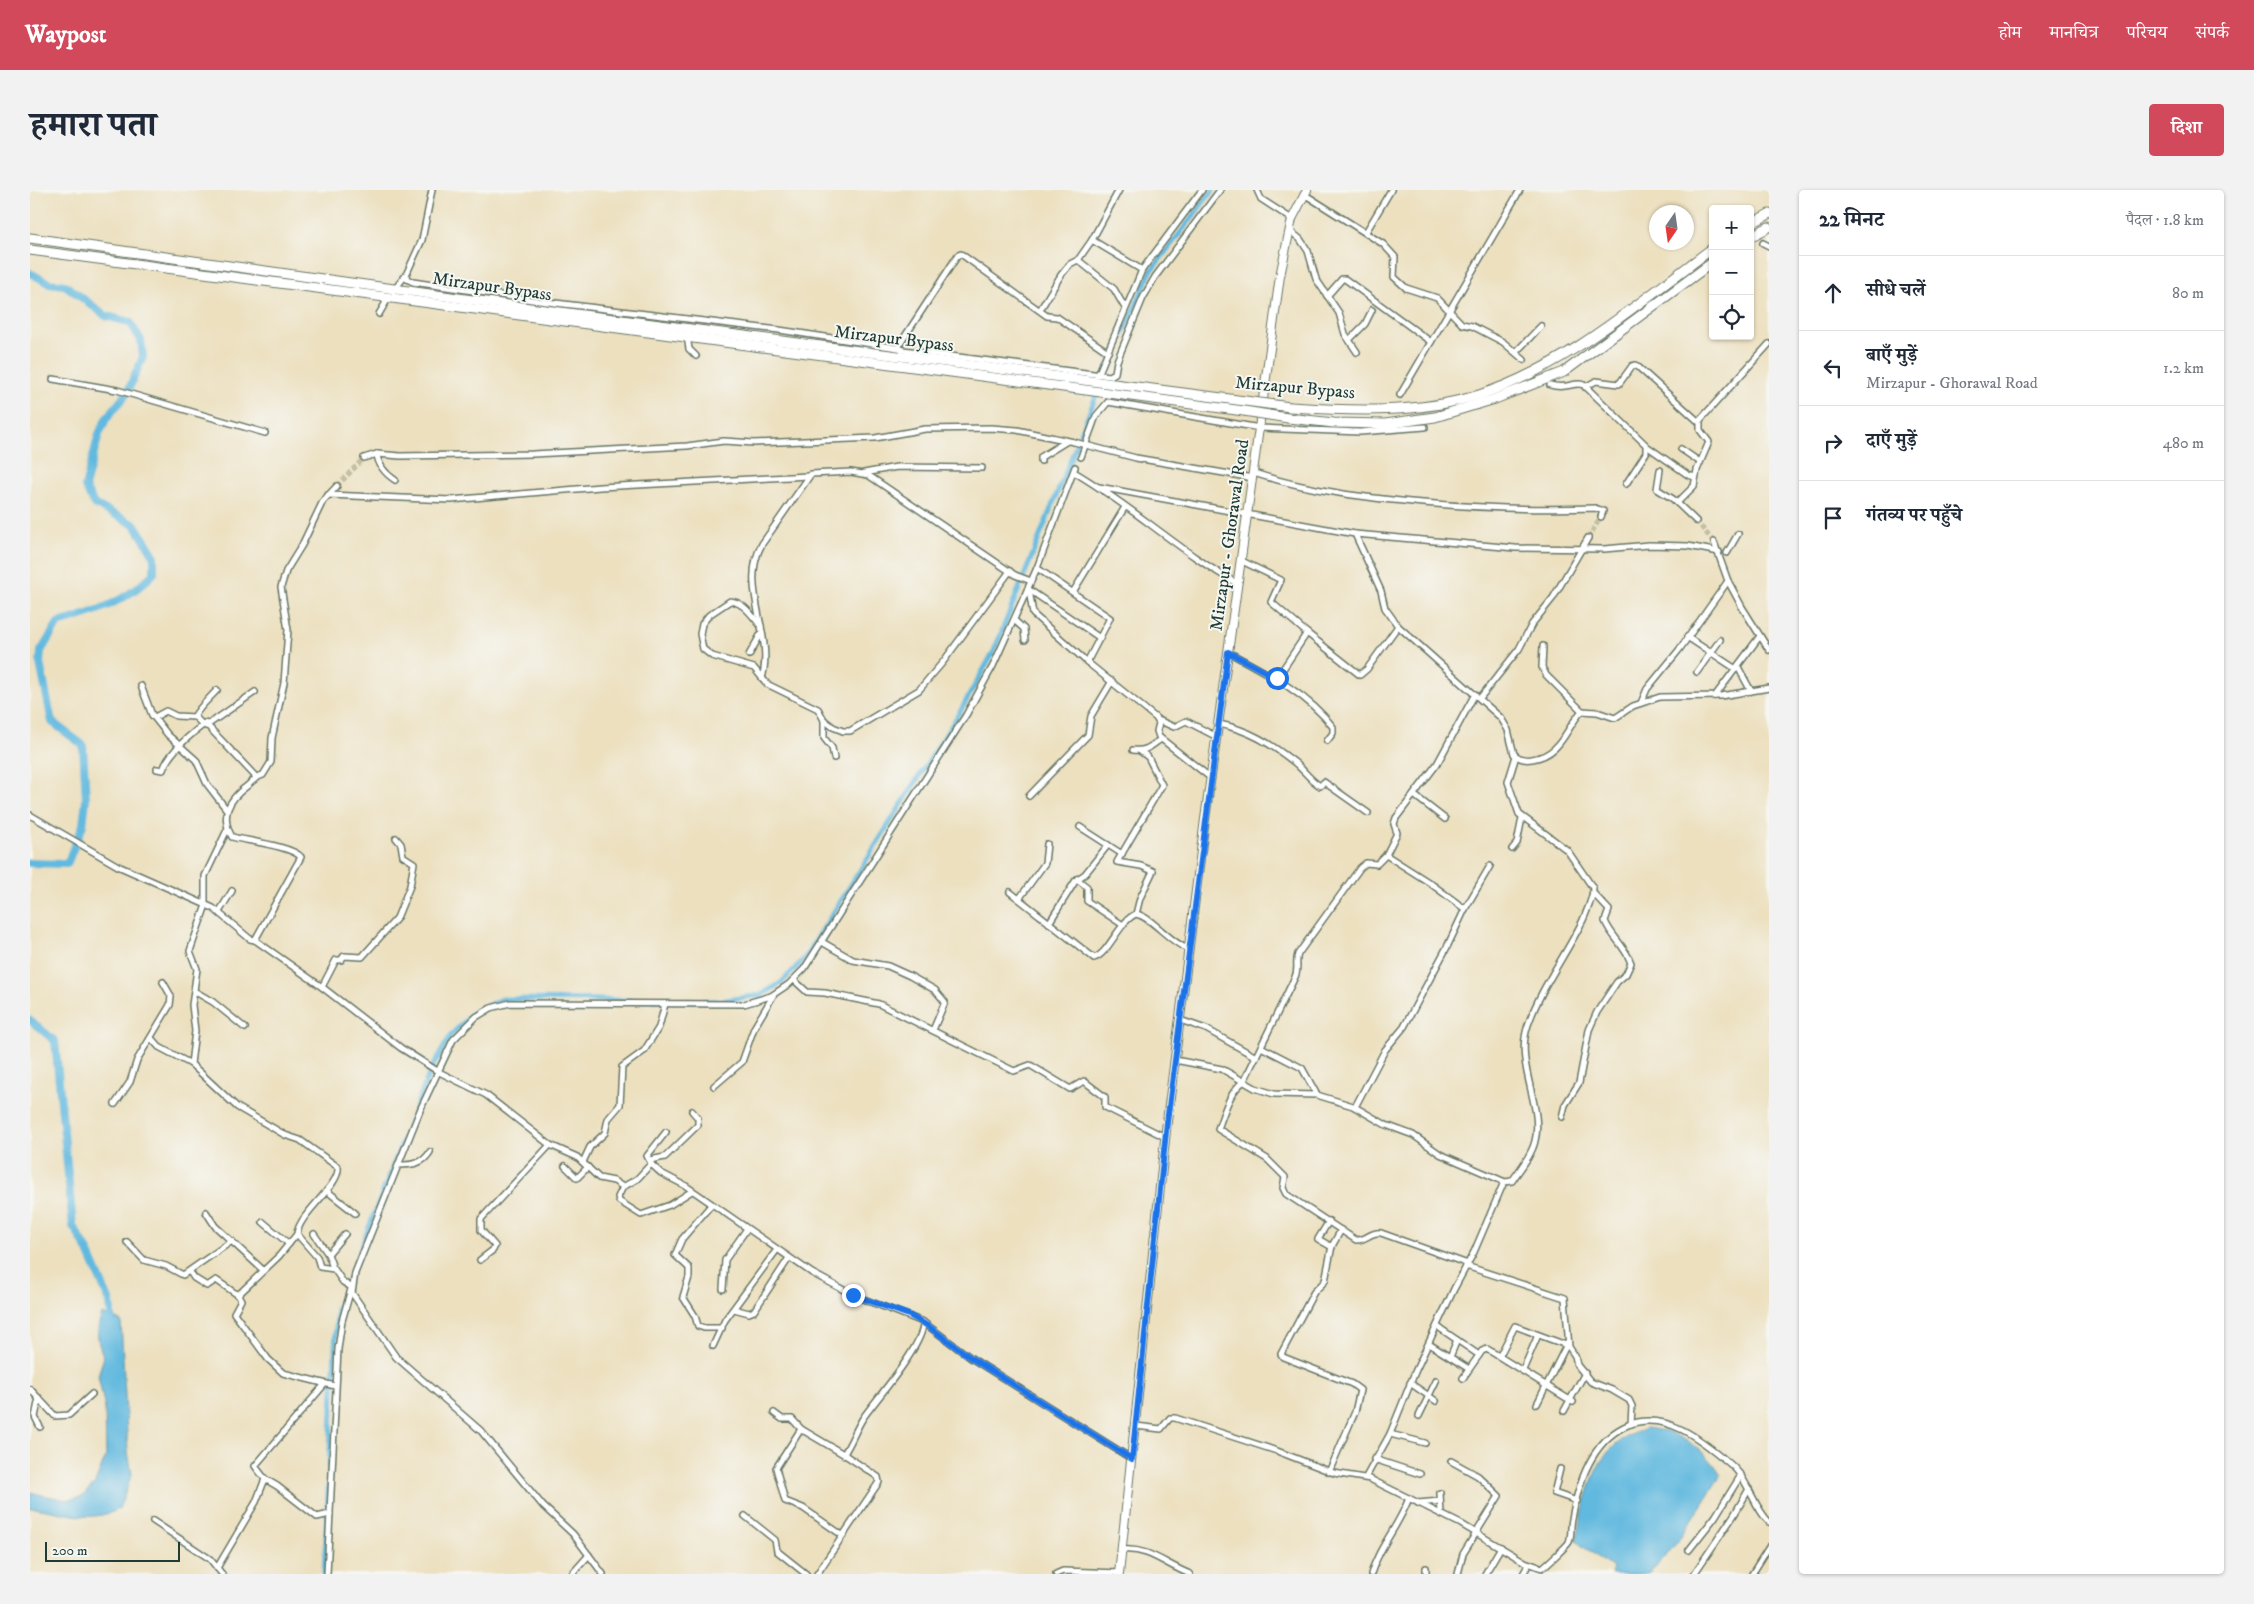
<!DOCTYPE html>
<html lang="hi">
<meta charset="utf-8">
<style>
:root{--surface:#fff;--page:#f2f2f3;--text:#1f2937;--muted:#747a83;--line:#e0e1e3;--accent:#d1495b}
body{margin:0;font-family:"IM FELL DW Pica","Noto Serif Devanagari",serif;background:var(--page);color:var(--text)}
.controls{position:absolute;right:15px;top:15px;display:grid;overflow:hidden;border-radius:5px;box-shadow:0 1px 4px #0004}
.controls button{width:45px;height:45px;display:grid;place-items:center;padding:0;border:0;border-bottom:1px solid var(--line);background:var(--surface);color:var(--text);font:25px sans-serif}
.compass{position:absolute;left:1619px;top:15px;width:45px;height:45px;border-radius:50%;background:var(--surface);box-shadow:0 1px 4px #0004;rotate:193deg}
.scale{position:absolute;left:15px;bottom:12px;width:135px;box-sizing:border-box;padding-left:5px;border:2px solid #1f3d34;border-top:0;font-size:14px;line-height:18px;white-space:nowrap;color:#1f3d34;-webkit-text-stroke:4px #f6f6f2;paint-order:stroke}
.stop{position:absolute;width:15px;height:15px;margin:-11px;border:4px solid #1a73e8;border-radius:50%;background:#fff}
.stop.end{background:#1a73e8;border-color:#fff;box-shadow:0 1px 5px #0008}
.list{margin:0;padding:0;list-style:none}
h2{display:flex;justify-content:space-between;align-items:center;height:65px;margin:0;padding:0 20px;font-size:21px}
h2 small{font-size:16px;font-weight:400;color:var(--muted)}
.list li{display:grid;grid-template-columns:32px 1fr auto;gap:15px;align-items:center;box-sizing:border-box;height:75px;padding:0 20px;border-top:1px solid var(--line)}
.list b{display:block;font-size:19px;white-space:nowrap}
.list p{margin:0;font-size:16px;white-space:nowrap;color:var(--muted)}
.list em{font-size:16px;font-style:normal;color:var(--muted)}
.icon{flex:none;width:28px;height:28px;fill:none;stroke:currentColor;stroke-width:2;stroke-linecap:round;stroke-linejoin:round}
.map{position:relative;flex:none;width:1739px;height:1384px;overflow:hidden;border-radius:5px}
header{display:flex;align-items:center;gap:30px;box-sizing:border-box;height:70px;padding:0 25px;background:var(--accent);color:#fff}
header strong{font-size:24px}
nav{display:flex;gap:28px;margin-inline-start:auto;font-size:18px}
.intro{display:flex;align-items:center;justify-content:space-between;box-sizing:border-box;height:120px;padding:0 30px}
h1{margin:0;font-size:35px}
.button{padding:12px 22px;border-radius:5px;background:var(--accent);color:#fff;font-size:18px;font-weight:700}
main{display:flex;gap:30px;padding:0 30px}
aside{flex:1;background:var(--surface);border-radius:5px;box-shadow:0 1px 4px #0004}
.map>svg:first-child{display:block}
.water{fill:#62b9df;stroke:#407b8a}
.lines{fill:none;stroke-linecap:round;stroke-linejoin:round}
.canal{stroke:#62b9df;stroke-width:5}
.river{stroke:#62b9df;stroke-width:8}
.street-tunnel{stroke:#c3bfa3;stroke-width:5;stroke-dasharray:5 2.5;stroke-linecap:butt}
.street-casing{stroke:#677665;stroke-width:8}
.primary-casing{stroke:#677665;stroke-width:10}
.highway-casing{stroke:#677665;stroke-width:11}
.street{stroke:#fff;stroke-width:5}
.primary{stroke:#fff;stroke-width:8}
.highway{stroke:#fff;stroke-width:9}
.highway-bridge-casing{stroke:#677665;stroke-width:11;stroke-linecap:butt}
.highway-bridge{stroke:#fff;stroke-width:9}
.route{stroke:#1a73e8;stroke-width:6}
.labels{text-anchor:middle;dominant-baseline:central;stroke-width:4;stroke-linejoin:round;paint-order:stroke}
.street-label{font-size:18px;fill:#1f3d34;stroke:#f6f6f2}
</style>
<header>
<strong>Waypost</strong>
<nav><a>होम</a><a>मानचित्र</a><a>परिचय</a><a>संपर्क</a></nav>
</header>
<div class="intro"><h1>हमारा पता</h1><a class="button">दिशा</a></div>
<main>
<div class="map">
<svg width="1739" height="1384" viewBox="0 0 1739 1384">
<rect width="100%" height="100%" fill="#f6f6f2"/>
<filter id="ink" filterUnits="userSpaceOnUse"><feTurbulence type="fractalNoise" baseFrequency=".02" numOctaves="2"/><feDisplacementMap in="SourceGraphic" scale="10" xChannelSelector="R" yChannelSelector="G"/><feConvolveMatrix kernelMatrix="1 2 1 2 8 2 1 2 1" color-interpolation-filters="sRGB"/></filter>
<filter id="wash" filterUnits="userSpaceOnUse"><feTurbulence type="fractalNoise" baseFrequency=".0096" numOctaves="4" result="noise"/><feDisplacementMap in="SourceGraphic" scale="20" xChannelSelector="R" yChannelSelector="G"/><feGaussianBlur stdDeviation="1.12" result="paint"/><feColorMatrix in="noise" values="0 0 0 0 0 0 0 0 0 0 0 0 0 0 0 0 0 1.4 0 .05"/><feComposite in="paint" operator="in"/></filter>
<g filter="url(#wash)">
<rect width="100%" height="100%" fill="#ece0bf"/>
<!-- water -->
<g class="water">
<path d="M 72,1124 L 91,1131 L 98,1262 L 102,1284 L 89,1319 C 57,1335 33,1320 0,1318 L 0,1302 L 35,1310 L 52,1307 L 65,1293 L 76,1266 L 75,1219 L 68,1185 L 74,1167 C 66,1151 66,1140 72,1124 Z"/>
<path d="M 1615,1238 C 1645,1240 1676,1258 1691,1285 L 1651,1347 L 1619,1384 L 1581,1384 L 1583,1379 L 1546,1350 C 1550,1341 1550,1330 1553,1320 C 1565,1277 1572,1256 1615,1238 Z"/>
</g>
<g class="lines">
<!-- canal -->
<g class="canal">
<polyline points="1073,188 1121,81 1183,0"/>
<polyline points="294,1384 307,1119 401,879 421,845 445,821 472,809 688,811 731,805 751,793 774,769 931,520 964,461 1068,201"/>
</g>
<!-- river -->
<g class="river">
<path d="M 0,83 L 19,93 L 35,95 L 76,126 L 100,132 L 111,150 L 113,167 L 97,203 L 76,229 L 69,244 L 55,297 L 64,314 L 105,335 L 124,365 L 124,383 C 98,411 64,423 28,433 L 11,461 L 10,473 L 22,532 L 53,555 L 56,610 L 53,635 L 37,674 L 0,673"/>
<polyline points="0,830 25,851 43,1036 58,1061 80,1112 82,1136"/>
</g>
</g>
</g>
<g filter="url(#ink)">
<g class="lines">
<!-- street-tunnel -->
<g class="street-tunnel">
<polyline points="307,296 334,268"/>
<polyline points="1666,331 1684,352"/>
<polyline points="1558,348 1571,327"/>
</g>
<!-- street casing -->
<g class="street-casing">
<g id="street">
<polyline points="402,0 392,50 376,85 377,89 383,92 509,111 749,140 868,158"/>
<polyline points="1227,0 1231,9 1262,29"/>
<polyline points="1274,4 1353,54 1365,67 1364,87 1376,98 1407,108 1432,134 1442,136 1473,152 1494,170"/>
<polyline points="1259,40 1270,49 1278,61 1286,89 1309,123 1315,144 1327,162"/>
<polyline points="1336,42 1361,0"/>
<polyline points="1062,50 1112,80"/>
<polyline points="1733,53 1739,56"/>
<polyline points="1048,70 1084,99 1095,118"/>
<polyline points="364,100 376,85"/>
<polyline points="1297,106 1312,89 1315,89 1401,152"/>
<polyline points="1010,120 1031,85 1040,74 1048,70 1062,50 1089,0"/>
<polyline points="349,124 359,107"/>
<polyline points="657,146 659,159 666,166"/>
<polyline points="1320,149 1335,134 1342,120"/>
<polyline points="1078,162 1027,127 1017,126 931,64 928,65 868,157 873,160 1080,186 1085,183 1087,171 1113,108 1125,87 1190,0"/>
<polyline points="1486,162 1511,136"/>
<polyline points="1068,185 1112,80 1172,0"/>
<polyline points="23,189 87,200 235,243"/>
<path d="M 1520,195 C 1537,200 1544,191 1554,195 L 1616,255 L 1616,263 L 1596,294"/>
<polyline points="1555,197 1566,191 1589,194 1602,176 1606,175 1669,232"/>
<polyline points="1370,205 1490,0"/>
<polyline points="1618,257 1658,285 1665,287"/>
<polyline points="1651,259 1670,272"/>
<path d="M 347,264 C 348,275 356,284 365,290"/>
<polyline points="1051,267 1066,226 1078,212 1230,238 1330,242 1395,237"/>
<polyline points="334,268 347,264 370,266 503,264 657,256 694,251 724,253 845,248 895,239 961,238 987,240 1044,252 1106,268 1223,288"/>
<polyline points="1011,271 1011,267 1037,251"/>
<polyline points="1630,280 1627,299 1643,309 1666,331"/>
<path d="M 1044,282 C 1101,315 1150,362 1208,394"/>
<polyline points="834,283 867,277 952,278"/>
<path d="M 1224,283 C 1279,301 1336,308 1393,313 C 1450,318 1508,320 1565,318 L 1573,321 L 1571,327"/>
<path d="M 1069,297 L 1325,344 L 1351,401 L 1355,418 L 1368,436 L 1471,528 L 1478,540 L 1484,564 C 1489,569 1496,570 1502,569 C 1532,565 1536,537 1552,521 L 1567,522 L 1585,528 L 1603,516 L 1630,507 L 1691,506 L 1739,498"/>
<polyline points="298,305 421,310 570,297 778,286"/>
<polyline points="1647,313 1664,296 1667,280 1679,252 1670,240 1670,230 1739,154"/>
<polyline points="1325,344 1485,358 1574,359 1619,355 1658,356 1689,362"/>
<polyline points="1684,352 1698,391 1712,417 1739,460"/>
<polyline points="1697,363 1708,344"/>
<polyline points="1212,371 1251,390 1241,412 1277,443 1247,488"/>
<polyline points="1007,378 1080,428 1057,472"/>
<polyline points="998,399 1070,448"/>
<polyline points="999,400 1003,424 1057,472 1126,528 1129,533 1127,541 1129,547 1181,588"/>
<polyline points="1043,402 1095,317"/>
<polyline points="984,430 994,439 995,450"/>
<path d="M 731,436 C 722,426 714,412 700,411 L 679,425 L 672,434 L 670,444 L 673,459 L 682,466 L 724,478 L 737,494 L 788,519 L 794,530 L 803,537 L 813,541 L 820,541 L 889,500 L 913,472 L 980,381"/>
<polyline points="1277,443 1330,485 1337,479 1368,436"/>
<polyline points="1657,447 1706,479"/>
<polyline points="1513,456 1512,477 1516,485 1552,521"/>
<path d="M 1198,462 C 1235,482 1277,503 1303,537 L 1303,543 L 1297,551"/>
<polyline points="719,465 732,442"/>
<polyline points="1708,477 1721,501"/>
<polyline points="1667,482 1690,450"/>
<path d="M 732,488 C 745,445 708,397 732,354 L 781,284 L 821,282 L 838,285 L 985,385 L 1001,391"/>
<polyline points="111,496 122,525 125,527 136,521 146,526 165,527 173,535 175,533 226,587"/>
<polyline points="1685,506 1730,446"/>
<polyline points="1450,508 1489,459 1502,434 1523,408 1558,348"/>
<polyline points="1611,513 1617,499 1649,460 1698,391"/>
<polyline points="123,526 138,545 166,570 177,594 197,620"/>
<path d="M 164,527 C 170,516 179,509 187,500"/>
<polyline points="794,530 794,548 802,558 804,568"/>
<polyline points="1128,530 1144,537 1156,531 1187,547"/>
<path d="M 1189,534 C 1219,540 1240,553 1264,572 C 1274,580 1279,589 1290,596 L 1294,592 L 1338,623"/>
<polyline points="176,536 225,502"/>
<path d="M 1103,560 C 1116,562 1121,556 1131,549"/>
<path d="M 127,579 L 133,580 C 138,564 160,545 173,535"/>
<polyline points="1384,605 1415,629"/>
<polyline points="999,606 1058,545 1061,526 1082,491"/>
<polyline points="0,625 88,676 183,718 220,749 225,750 292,797 371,858 409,882 456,905 520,955 547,967 569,988 584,991 593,997 607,989 621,974 631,983 656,996 782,1083 823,1105 893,1132 941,1168 1102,1269"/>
<polyline points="1050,637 1092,664"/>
<polyline points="1482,659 1487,653 1492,628"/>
<polyline points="1047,689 1057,697 1057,711 1093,735"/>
<path d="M 980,702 L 1064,768 C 1079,764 1089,731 1106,724 C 1122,727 1139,752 1158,759"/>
<polyline points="989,709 1015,673 1017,654"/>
<polyline points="175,714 175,686 197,640"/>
<path d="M 176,715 L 160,761 L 167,779 L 162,815 L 165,841 L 161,874 L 207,917 L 255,945 L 270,950 L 308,977 C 311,995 269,1023 267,1044"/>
<polyline points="1435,719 1460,676"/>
<polyline points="189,722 202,701"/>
<polyline points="1106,724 1110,708 1123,681 1111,676 1087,672 1132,595 1118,567 1110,561"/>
<polyline points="1019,733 1046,690 1055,684 1078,655"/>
<path d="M 225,750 L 271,667 C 262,656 217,651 202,647 C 190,626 198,610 217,596 C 223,591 225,587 233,585 L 241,572 L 242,548 L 254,493 L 258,440 L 251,397 L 256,381 L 272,355 L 293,311 L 307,296"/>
<polyline points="792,752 823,770 858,776 880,786 905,800 915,812 903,840"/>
<polyline points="764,790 777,802 795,803 849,814 984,881 1000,875 1040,899 1054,891 1075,907 1075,917 1135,947"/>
<polyline points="292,797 306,770 311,770 314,766 332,767 367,728 380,696 384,673 373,666 371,654 366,648"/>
<polyline points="164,801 183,812 215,838"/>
<polyline points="1150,830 1176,839 1226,867"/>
<polyline points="121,848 129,857 161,874"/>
<path d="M 1231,857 L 1272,878 L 1287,905 L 1323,916 L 1356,935 L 1383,945 L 1410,964 L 1475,992 L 1482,991 C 1490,979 1502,965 1505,951 C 1514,916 1484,874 1498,835 C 1511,797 1536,765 1553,730 C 1557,720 1563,709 1563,698 L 1537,660 L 1489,624 L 1478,592 L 1486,566"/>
<polyline points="1145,870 1192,879 1225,898 1244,904 1287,905"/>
<polyline points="684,896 712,872 724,838 743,806"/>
<polyline points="85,914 100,892 107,870 140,815 141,806 133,792"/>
<polyline points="1325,917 1355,860 1374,837 1417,757 1435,719 1400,693 1356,665"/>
<path d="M 1532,927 L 1535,915 L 1549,893 L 1559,840 L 1567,822 L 1587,792 L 1596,784 L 1601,773 C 1595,756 1581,746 1575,731 L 1579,720 L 1563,703"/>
<polyline points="620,970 635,967 668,935 668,928 662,921"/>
<polyline points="553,972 560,957 575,943 578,929 590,915 592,877 614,861 629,837 635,814"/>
<polyline points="621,973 617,966 636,942"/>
<path d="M 369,975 C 382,975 393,974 400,962"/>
<polyline points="535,976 547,988 558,977"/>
<polyline points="593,997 588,1007 589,1011 611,1025 640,1015 662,1001"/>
<polyline points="297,1001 325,1023"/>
<polyline points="681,1015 652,1049 645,1065 659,1078 659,1087 653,1107 665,1126 668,1136 674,1138 692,1138"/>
<polyline points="176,1022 185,1036 233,1080"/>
<polyline points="1299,1031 1288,1049 1302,1057"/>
<polyline points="233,1032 259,1054"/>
<polyline points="284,1044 298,1064 303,1078"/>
<polyline points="97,1052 114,1070 136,1076 153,1085 202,1051"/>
<polyline points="298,1064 315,1044"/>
<polyline points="450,1070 463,1060 465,1056 451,1040 451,1029 520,955"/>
<path d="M 1438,1074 L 1351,1043 C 1341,1041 1336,1051 1326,1050 L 1256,1004 L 1253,998 L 1255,987 L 1237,969 L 1188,939 C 1194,923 1199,902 1214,891 L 1265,787 C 1269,779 1265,771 1268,764 L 1330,678 L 1336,673 L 1347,674 L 1356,665 L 1367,643 L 1364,634 L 1366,628 L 1407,574 L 1445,504"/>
<polyline points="1436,1076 1535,1108 1539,1157 1545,1166 1547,1175 1561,1192 1582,1200 1599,1210 1602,1216 1601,1234"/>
<polyline points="160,1082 164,1088 177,1096 186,1090 208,1105"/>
<polyline points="693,1099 695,1070 716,1040"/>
<polyline points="704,1119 719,1123 724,1121 759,1068"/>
<polyline points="1408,1137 1449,1165"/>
<polyline points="1399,1154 1439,1179"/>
<polyline points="683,1156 695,1130 746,1061"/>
<polyline points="1470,1165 1485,1136 1536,1155"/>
<polyline points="1420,1167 1427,1150"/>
<polyline points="1493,1180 1508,1145"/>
<polyline points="1433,1188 1452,1161 1457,1159 1543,1212"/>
<polyline points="1380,1193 1406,1211"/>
<polyline points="294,1195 225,1276 235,1289 247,1296 287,1327 300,1324"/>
<polyline points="305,1196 253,1183 238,1169 204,1123 211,1110 208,1105 249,1066 267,1044 287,1067 290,1077 304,1079 313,1092 321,1097"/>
<polyline points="0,1199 25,1226 39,1225 62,1204"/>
<polyline points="9,1208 5,1227 10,1237"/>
<polyline points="1507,1214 1538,1152"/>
<polyline points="1534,1221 1555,1183"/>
<polyline points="744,1223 752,1229 762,1229 773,1241"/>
<polyline points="1389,1226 1406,1191"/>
<path d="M 1106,1236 L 1131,1239 L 1140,1228 L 1145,1228 L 1247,1261 L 1304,1283 L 1340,1289 L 1431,1334 L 1495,1372 L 1512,1378 C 1516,1375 1537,1356 1539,1352 C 1542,1345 1540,1337 1542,1329 C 1548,1293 1562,1250 1598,1235 C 1635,1220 1672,1250 1699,1273 C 1719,1289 1722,1315 1739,1332"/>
<polyline points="1360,1244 1395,1253"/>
<polyline points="1344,1269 1390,1284"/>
<polyline points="1421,1271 1448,1286 1469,1306 1433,1364 1428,1384"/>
<polyline points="1530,1279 1524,1303 1547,1311"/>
<polyline points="1299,1282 1325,1222 1330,1200 1322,1194 1253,1167 1251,1164 1284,1102 1295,1091 1302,1056 1311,1040"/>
<polyline points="1336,1287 1360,1244 1385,1182 1424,1099 1444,1062 1474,992"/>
<polyline points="1410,1303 1411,1324"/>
<polyline points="1388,1313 1410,1311"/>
<polyline points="715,1326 745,1350 747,1361 776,1384"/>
<polyline points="123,1331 180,1369 192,1384"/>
<polyline points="812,1345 773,1318 755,1311 746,1278 771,1239 815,1265"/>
<path d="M 1092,1360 C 1118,1357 1136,1375 1160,1384"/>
<polyline points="1659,1360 1685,1327 1711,1285"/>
<polyline points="187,1378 226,1312 235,1289"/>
<polyline points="297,1384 308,1159 312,1131 321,1099"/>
<polyline points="542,1384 559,1365"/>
<polyline points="573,1384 543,1344 513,1316 451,1241 366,1167 322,1103 325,1083 391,918 423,850 446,827 461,818 480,813 714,814 741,806 759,794 774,779 936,525 963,476 1007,378 1045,277"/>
<path d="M 787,1384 L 849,1292 L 848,1287 L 815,1265 L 815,1262 C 822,1251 826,1239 833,1228 C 847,1208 895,1154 893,1132"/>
<polyline points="1026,1384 1033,1381 1090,1383"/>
<path d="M 1341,1384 C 1349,1356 1369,1336 1379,1308"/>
<polyline points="1396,1384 1396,1378"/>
<polyline points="1455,1384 1471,1357"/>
<polyline points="1493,1384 1499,1374"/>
<polyline points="1664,1384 1704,1325 1719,1299"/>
<polyline points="1722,1384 1739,1357"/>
</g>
</g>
<!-- primary casing -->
<g class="primary-casing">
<polyline id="primary" points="1089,1384 1137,931 1175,629 1250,86 1262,29 1277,0"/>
</g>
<!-- highway casing -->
<g class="highway-casing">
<g id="highway">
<polyline points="1720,34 1739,24"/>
<polyline points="1720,47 1739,37"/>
<polyline points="0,48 507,119 1215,211"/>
<polyline points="0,60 1214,221"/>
<path d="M 1260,217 C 1322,221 1388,224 1449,205 C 1535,178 1610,111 1683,58"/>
<polyline points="1258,228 1304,233 1355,234 1405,227 1465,209 1534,182 1683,72"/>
</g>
</g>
<!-- street -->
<use href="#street" class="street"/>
<!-- primary -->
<use href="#primary" class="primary"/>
<!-- highway -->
<use href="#highway" class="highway"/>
<!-- highway-bridge casing -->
<g class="highway-bridge-casing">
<g id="highway-bridge">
<polyline points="1215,211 1260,217"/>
<polyline points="1214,221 1258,228"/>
</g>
</g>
<!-- highway-bridge -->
<use href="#highway-bridge" class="highway-bridge"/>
</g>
</g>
<g class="lines" filter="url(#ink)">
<!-- route -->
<polyline class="route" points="823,1105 879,1125 898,1136 941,1168 1102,1269 1137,932 1198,462 1247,488"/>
</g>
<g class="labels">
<!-- street labels -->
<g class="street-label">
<text transform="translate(462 97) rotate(8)">Mirzapur Bypass</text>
<text transform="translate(864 149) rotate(7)">Mirzapur Bypass</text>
<text transform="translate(1265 198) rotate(5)">Mirzapur Bypass</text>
<text transform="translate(1200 345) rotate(-82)">Mirzapur - Ghorawal Road</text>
</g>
</g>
</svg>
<div class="controls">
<button>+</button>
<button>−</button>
<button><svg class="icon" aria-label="locate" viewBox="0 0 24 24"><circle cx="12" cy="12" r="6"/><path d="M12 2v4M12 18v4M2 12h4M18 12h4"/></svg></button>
</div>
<svg class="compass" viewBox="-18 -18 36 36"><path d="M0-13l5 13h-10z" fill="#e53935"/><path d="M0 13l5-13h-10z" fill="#747a83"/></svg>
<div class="scale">200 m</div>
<div class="stop" style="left:1247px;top:488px"></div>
<div class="stop end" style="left:823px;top:1105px"></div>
</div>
<aside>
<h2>22 मिनट<small>पैदल · 1.8 km</small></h2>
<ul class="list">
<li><svg class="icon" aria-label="ahead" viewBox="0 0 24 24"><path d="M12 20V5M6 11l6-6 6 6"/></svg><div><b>सीधे चलें</b></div><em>80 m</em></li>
<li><svg class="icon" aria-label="left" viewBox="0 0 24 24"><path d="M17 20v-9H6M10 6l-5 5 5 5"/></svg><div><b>बाएँ मुड़ें</b><p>Mirzapur - Ghorawal Road</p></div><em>1.2 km</em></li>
<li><svg class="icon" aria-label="right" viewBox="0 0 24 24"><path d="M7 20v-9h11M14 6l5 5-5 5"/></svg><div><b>दाएँ मुड़ें</b></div><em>480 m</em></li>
<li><svg class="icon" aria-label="arrive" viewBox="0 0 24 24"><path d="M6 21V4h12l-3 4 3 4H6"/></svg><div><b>गंतव्य पर पहुँचे</b></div></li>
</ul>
</aside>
</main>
